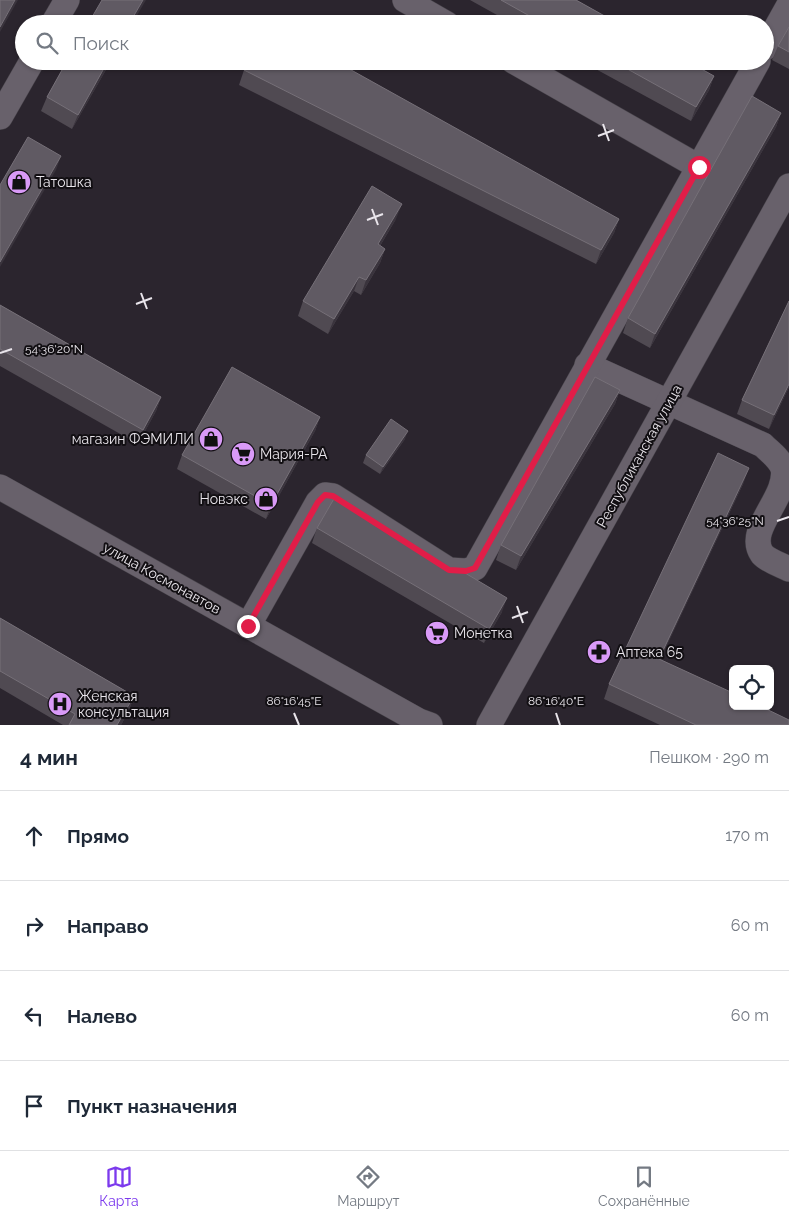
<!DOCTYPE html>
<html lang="ru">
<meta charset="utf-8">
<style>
:root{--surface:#fff;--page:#f2f2f3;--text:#1f2937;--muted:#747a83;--line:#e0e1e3;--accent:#7c3aed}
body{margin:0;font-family:Raleway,sans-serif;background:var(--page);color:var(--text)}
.controls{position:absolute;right:15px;bottom:15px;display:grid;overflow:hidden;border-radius:8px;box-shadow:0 1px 4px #0004}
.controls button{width:45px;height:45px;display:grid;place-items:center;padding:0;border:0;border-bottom:1px solid var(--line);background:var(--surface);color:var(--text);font:25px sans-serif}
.stop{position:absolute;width:15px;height:15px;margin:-11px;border:4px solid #e11d48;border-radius:50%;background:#fff}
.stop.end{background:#e11d48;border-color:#fff;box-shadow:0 1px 5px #0008}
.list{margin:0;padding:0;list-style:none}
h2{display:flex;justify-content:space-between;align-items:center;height:65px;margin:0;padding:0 20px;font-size:21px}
h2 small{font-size:16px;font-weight:400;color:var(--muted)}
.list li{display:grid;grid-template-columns:32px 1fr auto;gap:15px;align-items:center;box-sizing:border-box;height:90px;padding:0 20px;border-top:1px solid var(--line)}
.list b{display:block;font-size:19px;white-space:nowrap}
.list em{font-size:16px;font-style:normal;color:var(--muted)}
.icon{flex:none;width:28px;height:28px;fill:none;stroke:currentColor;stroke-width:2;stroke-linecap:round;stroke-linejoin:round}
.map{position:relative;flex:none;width:789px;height:725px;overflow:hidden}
.search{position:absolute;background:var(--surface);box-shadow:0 1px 4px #0004;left:15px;right:15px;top:15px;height:55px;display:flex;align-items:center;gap:12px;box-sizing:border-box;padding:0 18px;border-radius:28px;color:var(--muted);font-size:19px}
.sheet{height:425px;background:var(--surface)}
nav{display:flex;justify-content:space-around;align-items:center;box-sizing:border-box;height:70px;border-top:1px solid var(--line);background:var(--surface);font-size:14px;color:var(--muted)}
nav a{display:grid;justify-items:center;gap:2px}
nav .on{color:var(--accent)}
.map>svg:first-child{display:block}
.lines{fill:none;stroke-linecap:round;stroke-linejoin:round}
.minor-casing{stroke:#464249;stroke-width:26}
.minor{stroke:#68616b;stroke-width:25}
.wall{fill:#504a52}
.shaded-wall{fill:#3a343d}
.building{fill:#605a63;stroke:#767078}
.route{stroke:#e11d48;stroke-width:6}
.ticks{fill:none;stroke:#e9e5eb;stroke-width:2}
.labels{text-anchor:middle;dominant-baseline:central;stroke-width:4;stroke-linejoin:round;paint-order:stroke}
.poi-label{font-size:14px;fill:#e9e5eb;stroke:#120f13;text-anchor:start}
.street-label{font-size:14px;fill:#e9e5eb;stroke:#120f13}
.ticks-label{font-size:12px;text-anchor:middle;fill:#e9e5eb;stroke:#120f13;stroke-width:4;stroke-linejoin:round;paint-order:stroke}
</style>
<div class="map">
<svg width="789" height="725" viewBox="0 0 789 725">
<rect width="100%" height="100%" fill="#2b252e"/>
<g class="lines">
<!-- minor casing -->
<g class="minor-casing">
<g id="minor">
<polyline points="405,0 447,24"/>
<polyline points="53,24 67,0"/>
<polyline points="765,48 789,5"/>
<polyline points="513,61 699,167"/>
<polyline points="0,117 32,61"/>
<path d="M 587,365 L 763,445 C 770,452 779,458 783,468 C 789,497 745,529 762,554 C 768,561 781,565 789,569"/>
<polyline points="0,487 419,721 430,725"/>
<polyline points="248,626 318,502 325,495 333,496 449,570 466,571 475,568 758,61"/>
<polyline points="489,725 789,186"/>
</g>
</g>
<!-- minor -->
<use href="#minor" class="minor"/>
</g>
<!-- wall -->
<g class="wall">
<polygon points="470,0 576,0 619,24 513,24"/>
<polygon points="789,27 789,69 772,60 778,46"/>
<polygon points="67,61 111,61 72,129 41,111 47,97"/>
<polygon points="581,61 687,61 714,76 709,90 691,121"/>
<polygon points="244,70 619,219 614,233 596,264 239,85"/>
<polygon points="781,113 776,127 650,348 623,333 628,318"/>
<polygon points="396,219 380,246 385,249 380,263 361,295 354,291 328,334 298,316 303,301"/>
<polygon points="789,301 789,387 769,429 737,414 742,400"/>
<polygon points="0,305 161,397 156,411 138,444 0,366"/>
<polygon points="620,390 615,404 516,570 496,560 501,545"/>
<polygon points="320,417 315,431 266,519 177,469 182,455"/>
<polygon points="405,439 380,474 363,463 366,455"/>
<polygon points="744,482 660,659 789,725 660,725 604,699 609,684"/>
<polygon points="317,528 502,612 484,643 312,543"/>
<polygon points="0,618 134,696 129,710 121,725 63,725 0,688"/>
</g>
<!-- shaded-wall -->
<g class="shaded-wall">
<polygon points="15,0 18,0 0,32 0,27"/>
<polygon points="143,0 146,0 132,24 129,24"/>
<polygon points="108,61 111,61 72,129 78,115"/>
<polygon points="714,76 709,90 691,121 696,107"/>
<polygon points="781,113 776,127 650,348 655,334"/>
<polygon points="61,156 56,170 0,267 0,262"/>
<polygon points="402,204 396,219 372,259 378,244"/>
<polygon points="619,219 614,233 596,264 601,250"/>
<polygon points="385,249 380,263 361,295 366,280"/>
<polygon points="359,277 354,291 328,334 334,319"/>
<polygon points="789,384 789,387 769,429 774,415"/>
<polygon points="620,390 615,404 516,570 521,556"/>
<polygon points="161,397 156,411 138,444 143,430"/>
<polygon points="320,417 315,431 266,519 271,505"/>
<polygon points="408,431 405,439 380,474 383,467"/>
<polygon points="749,468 744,482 654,673 659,659"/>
<polygon points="507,598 502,612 484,643 489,629"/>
<polygon points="134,696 129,710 121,725 117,725"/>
</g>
<!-- building -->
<g class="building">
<polygon points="0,0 15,0 0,27"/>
<polygon points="102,0 143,0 129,24 88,24"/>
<polygon points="501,0 576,0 619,24 544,24"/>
<polygon points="789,27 789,52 778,46"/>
<polygon points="67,61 108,61 78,115 47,97"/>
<polygon points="251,61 335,61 619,219 601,250 244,70"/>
<polygon points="613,61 687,61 714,76 696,107"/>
<polygon points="752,96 781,113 655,334 628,318"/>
<polygon points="28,137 61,156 0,262 0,185"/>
<polygon points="372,186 402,204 378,244 385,249 366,280 359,277 334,319 303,301"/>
<polygon points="789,301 789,384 774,415 742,400"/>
<polygon points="0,305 161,397 143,430 0,349"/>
<polygon points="232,367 320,417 271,505 182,455"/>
<polygon points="595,377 620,390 521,556 501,545"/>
<polygon points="391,419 408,431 383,467 366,455"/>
<polygon points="718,453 749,468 659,659 733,693 733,706 760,706 789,720 789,725 696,725 609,684"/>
<polygon points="335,497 446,568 460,570 507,598 489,629 317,528"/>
<polygon points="0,618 134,696 117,725 69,725 75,714 0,671"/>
</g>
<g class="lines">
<!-- route -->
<polyline class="route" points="248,626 318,502 325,495 333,496 449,570 466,571 475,568 699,167"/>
</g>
<!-- ticks -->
<path class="ticks" d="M 603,124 L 609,141M 598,136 L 614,130M 372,209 L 378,225M 367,220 L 383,214M 141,293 L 147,309M 136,304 L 152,298M 0,353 L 12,349M 777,521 L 789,517M 517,606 L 523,623M 512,618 L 528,612M 294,713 L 299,725M 556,713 L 560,725"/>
<!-- icons -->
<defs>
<g id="shop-disc" transform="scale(1.25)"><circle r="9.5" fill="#d99af7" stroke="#120f13"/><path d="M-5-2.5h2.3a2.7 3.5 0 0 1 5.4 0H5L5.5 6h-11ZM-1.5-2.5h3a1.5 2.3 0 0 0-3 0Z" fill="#111"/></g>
<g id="supermarket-disc" transform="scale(1.25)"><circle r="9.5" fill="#d99af7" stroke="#120f13"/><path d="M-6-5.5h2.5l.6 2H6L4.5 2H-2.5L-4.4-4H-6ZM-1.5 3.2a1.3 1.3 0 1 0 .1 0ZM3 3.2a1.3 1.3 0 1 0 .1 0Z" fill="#111"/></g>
<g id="pharmacy-disc" transform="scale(1.25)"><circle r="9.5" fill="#d99af7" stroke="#120f13"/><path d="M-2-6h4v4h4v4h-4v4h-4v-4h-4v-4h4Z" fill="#111"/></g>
<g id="hospital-disc" transform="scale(1.25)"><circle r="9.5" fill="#d99af7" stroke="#120f13"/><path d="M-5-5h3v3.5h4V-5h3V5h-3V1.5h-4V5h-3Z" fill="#111"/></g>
</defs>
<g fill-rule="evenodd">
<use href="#shop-disc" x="19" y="182"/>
<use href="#shop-disc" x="211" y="439"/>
<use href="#supermarket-disc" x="243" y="454"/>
<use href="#shop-disc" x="266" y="499"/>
<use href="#supermarket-disc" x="437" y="633"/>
<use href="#pharmacy-disc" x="599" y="652"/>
<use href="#hospital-disc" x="60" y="704"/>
</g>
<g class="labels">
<!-- poi labels -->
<g class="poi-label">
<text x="36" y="182">Татошка</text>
<text x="194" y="439" text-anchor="end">магазин ФЭМИЛИ</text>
<text x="260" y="454">Мария-РА</text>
<text x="248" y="499" text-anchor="end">Новэкс</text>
<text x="454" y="633">Монетка</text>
<text x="616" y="652">Аптека 65</text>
<text x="78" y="696">Женская<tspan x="78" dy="16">консультация</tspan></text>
</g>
<!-- street labels -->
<g class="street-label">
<text transform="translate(639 456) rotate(-61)">Республиканская улица</text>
<text transform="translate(162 578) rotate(29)">улица Космонавтов</text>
</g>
</g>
<g class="ticks-label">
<text x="54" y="353">54°36'20"N</text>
<text x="735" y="525">54°36'25"N</text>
<text x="294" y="705">86°16'45"E</text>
<text x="556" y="705">86°16'40"E</text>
</g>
</svg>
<div class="controls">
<button><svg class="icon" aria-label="locate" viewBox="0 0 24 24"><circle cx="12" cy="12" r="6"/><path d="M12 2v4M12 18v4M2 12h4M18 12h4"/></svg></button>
</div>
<div class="stop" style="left:699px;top:167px"></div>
<div class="stop end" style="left:248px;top:626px"></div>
<div class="search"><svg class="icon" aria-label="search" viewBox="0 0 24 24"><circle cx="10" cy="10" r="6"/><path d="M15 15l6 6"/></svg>Поиск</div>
</div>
<section class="sheet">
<h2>4 мин<small>Пешком · 290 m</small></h2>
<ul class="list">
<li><svg class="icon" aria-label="ahead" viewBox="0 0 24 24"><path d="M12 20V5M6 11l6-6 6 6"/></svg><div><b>Прямо</b></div><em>170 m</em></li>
<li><svg class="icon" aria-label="right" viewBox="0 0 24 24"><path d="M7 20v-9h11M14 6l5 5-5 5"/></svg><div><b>Направо</b></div><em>60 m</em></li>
<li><svg class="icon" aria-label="left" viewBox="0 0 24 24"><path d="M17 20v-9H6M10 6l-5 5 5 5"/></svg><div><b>Налево</b></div><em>60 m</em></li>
<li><svg class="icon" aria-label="arrive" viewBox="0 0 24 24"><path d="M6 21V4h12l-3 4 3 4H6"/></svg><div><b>Пункт назначения</b></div></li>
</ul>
</section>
<nav>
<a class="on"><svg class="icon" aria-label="map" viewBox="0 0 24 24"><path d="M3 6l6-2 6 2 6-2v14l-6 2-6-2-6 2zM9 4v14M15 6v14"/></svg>Карта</a>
<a><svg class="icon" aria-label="directions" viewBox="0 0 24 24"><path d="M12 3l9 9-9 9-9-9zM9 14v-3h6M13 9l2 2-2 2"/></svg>Маршрут</a>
<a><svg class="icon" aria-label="saved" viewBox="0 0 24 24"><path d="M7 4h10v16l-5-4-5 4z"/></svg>Сохранённые</a>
</nav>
